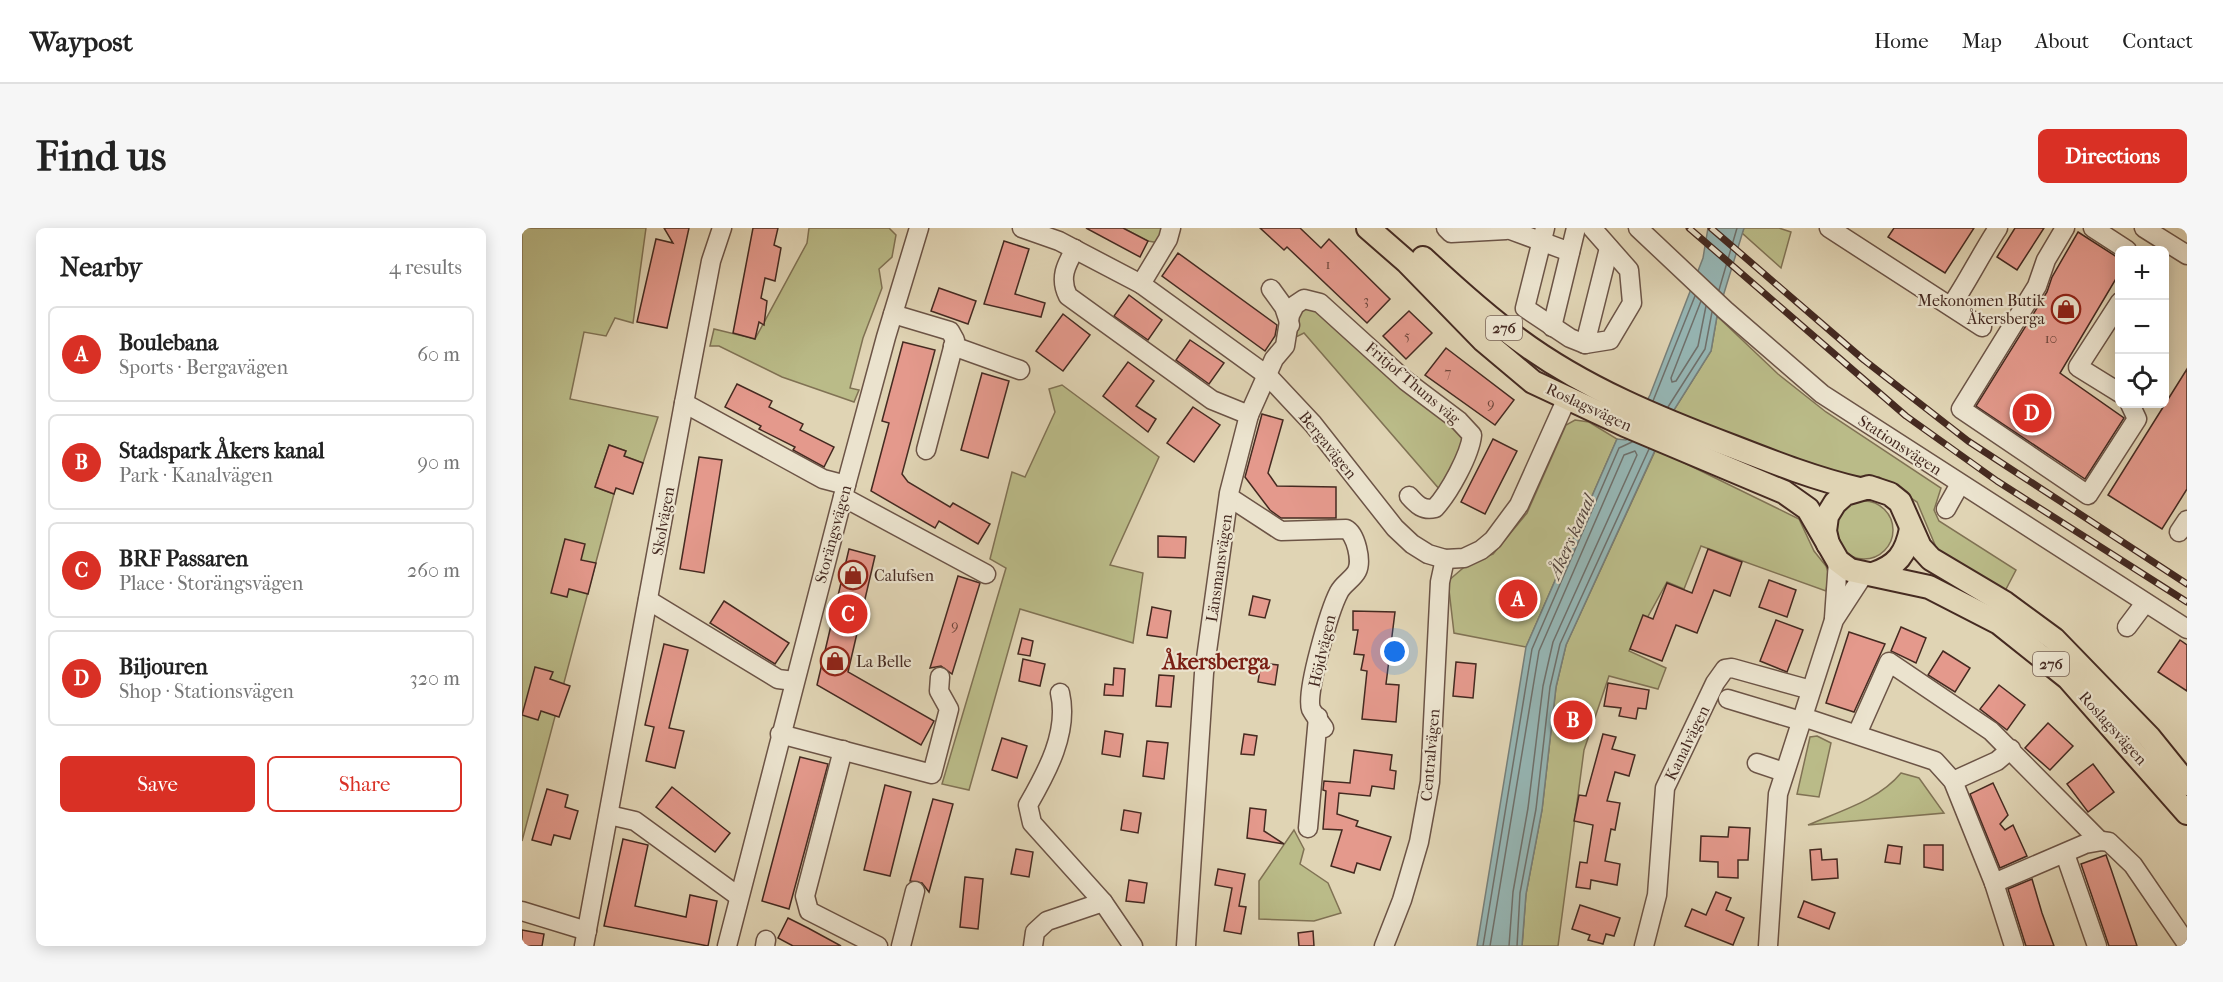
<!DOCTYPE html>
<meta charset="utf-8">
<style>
:root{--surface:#fff;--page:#f6f6f6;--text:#222;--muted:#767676;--line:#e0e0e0;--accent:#d93025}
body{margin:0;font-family:"IM FELL French Canon",serif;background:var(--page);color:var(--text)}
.controls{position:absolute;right:18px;top:18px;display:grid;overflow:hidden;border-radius:9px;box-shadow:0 3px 15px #0003}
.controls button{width:54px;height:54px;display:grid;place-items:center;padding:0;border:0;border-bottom:2px solid var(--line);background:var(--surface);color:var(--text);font:30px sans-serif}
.you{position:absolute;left:873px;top:424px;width:21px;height:21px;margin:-15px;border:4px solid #fff;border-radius:50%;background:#1a73e8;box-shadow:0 0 0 9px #1a73e833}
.badge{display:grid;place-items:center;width:39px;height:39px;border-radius:50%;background:var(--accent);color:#fff;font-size:20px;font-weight:700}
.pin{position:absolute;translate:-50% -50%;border:3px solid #fff;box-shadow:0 2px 6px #0006}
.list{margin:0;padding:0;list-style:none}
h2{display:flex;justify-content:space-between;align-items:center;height:78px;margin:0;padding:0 24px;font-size:26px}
h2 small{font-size:20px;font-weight:400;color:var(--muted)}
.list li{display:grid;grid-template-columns:39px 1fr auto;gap:18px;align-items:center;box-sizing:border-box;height:96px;margin:0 12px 12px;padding:0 12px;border:2px solid var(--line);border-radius:9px}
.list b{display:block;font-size:22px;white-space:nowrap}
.list p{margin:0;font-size:20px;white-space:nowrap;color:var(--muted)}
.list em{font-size:20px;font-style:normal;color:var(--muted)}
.actions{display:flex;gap:12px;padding:18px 24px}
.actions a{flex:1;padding:14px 0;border:2px solid var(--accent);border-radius:9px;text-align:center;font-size:21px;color:var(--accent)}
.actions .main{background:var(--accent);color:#fff}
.icon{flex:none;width:33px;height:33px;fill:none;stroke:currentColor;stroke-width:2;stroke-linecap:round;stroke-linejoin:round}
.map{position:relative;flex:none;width:1665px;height:718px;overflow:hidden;border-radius:9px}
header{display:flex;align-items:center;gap:36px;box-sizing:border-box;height:84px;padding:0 30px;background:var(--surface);border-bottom:2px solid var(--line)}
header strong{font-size:28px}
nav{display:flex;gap:33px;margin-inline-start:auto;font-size:21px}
.intro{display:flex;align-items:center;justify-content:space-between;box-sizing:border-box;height:144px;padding:0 36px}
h1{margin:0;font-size:42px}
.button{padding:15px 27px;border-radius:9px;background:var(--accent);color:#fff;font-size:21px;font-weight:700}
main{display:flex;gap:36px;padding:0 36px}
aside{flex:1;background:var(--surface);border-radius:9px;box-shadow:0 3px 15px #0003}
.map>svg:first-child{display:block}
.green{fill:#babb88;stroke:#807254;stroke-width:1.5}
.water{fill:#96b7b6;stroke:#767f7a;stroke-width:1.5}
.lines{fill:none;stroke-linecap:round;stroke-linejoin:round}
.shore{stroke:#6e706c;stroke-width:1.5}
.building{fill:#e4998c;stroke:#452a21;stroke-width:1.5}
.minor-casing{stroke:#6c5446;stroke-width:21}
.major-casing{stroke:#452a21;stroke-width:26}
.minor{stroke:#ebe3ce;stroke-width:18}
.major{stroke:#e0d4b4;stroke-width:22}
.rail-casing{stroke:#452a21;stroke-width:7}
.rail{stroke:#ebe3ce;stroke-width:4.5;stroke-dasharray:14;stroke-linecap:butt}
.labels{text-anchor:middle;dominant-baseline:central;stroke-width:4.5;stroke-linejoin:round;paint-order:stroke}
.number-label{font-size:14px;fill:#6d463c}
.shield{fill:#ebe3ce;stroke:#776255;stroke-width:1.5}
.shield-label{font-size:15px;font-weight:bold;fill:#452a21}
.poi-label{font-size:16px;fill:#452a21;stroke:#ebe3ce;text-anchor:start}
.street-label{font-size:16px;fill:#452a21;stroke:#ebe3ce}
.water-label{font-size:18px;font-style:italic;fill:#55463f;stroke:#ebe3ce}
.district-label{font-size:22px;font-weight:bold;fill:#7a1f14;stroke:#ebe3ce}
</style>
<header>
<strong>Waypost</strong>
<nav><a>Home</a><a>Map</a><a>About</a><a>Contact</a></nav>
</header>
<div class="intro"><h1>Find us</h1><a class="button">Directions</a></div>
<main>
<aside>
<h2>Nearby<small>4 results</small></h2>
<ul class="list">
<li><span class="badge">A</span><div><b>Boulebana</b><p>Sports · Bergavägen</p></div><em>60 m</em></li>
<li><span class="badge">B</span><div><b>Stadspark Åkers kanal</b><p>Park · Kanalvägen</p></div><em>90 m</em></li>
<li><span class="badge">C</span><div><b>BRF Passaren</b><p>Place · Storängsvägen</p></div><em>260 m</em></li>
<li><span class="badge">D</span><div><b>Biljouren</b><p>Shop · Stationsvägen</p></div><em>320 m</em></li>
</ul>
<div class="actions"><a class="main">Save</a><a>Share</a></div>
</aside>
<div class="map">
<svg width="1665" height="718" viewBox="0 0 1665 718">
<rect width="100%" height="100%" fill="#e0d4b4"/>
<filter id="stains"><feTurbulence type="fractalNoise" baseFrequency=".00333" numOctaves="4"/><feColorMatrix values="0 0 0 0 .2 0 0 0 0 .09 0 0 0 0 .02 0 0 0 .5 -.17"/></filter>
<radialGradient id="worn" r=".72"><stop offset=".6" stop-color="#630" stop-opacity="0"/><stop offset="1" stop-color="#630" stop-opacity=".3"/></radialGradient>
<!-- green -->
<g class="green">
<polygon points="0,0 124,0 111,95 93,90 84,108 62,104 48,171 136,189 121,235 102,228 104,223 87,217 73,259 92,266 0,613"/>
<polygon points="287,0 367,0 374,7 370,29 357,41 360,60 341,110 328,160 337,162 332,174 260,149 197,118 188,118 192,101 233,111 285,15"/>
<polygon points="601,0 641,0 637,15 626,13"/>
<polygon points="1222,0 1257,0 1269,4 1259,40 1220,5"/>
<polygon points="788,75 944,206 919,263 782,105 774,109 776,98 771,89"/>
<polygon points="1195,88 1256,146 1304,184 1419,260 1412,282 1417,293 1494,342 1483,363 1416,324 1395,274 1357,249 1315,248 1150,185 1189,123"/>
<polygon points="540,157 637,229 588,337 621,345 611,415 498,381 447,562 420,556 484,340 468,331 490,244 503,249 533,184 527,161"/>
<polygon points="1053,192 1067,194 1095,211 1004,419 932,405 926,353 947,335 971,326 1005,285 1044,197"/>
<polygon points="1134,221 1277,291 1292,323 1304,338 1307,347 1304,363 1179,318 1162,361 1145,354 1107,423 1144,440 1136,461 1087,448 1062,522 1036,718 1000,718 1004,666 1020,582 1034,459 1044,417"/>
<circle cx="1342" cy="302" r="29"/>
<polygon points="1295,508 1309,515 1297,569 1275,566 1288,509"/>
<path d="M 1379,545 L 1397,550 L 1422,585 L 1286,597 C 1318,583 1357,572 1379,545 Z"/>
<polygon points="772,602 782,621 778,636 806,655 819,685 792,693 737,691 737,653"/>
</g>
<!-- water -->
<polygon class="water" points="1186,0 1222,0 1195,88 1189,123 1150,185 1044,417 1034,459 1020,582 1004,666 1000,718 955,718 1004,419 1095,211 1104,212 1128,167 1181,30"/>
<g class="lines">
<!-- shore -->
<g class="shore">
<polyline points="1197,62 1215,0"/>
<polyline points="1179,73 1149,150 1150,154 1154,153 1176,118 1184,78"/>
<polyline points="1131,173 1173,68"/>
<polyline points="1146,179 1183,121 1190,84"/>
<polyline points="961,718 1010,421 1097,220 1110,214"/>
<polyline points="968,718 1017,423 1102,227 1113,223 1115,227 1031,414 1021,458 1006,580 991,664 987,718"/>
<polyline points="995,718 998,665 1014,581 1028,459 1038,416 1127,221"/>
</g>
</g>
<!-- building -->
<g class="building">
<polygon points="142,0 167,0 145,100 115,94 134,11 151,15"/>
<polygon points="231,0 256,0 252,17 259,20 253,53 243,50 239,70 245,73 242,97 237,94 233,111 211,105"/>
<polygon points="564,0 601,0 626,13 618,29"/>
<polygon points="738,0 778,0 799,20 807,11 868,71 845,95 765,19 762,22"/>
<polygon points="1372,0 1452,0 1423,45 1366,9"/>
<polygon points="1493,0 1522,0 1495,42 1475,29"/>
<polygon points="1556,4 1598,31 1598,44 1538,145 1602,190 1563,251 1454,178 1525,64 1530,49"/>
<polygon points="482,13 507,21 493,66 523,75 519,89 462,76"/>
<polygon points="656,25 755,97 753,108 743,123 640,48"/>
<polygon points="417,60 454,73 446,96 409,83"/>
<polygon points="607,67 640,92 626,112 592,88"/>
<polygon points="887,83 910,105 884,131 861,108"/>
<polygon points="541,86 568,107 541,143 514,123"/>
<polygon points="668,112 702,135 687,156 654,132"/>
<polygon points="381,114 413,122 380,246 386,254 428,279 431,275 468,296 456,316 417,293 413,300 349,263 367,195 360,193"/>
<polygon points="924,120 992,172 973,197 903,147"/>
<polygon points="606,134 632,153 614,178 634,191 626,204 581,168"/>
<polygon points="1665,141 1665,261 1640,301 1586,267"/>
<polygon points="460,145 487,153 466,230 439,222"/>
<polygon points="215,156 250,173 247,179 281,196 278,202 312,219 302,239 271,222 273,219 237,201 239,198 203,179"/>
<polygon points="671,179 698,197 672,234 645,215"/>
<polygon points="740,186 761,192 746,245 755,258 814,259 814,290 759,290 748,282 723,249"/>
<polygon points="971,211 995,223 963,286 939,274"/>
<polygon points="87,217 104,223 102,228 121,235 111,266 94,260 92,266 73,259"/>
<polygon points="177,229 200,232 182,345 158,341"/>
<polygon points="636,308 664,309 663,330 636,329"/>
<polygon points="43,311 63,316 59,332 74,335 66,366 47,361 45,369 29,365"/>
<polygon points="327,321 353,328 326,444 412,493 399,517 295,457"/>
<polygon points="1186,321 1220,334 1208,368 1192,362 1175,405 1154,397 1140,433 1108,421 1121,387 1131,391 1145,355 1170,365"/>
<polygon points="436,348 458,355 430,446 419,438 408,440"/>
<polygon points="1247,352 1274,362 1265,389 1237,379"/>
<polygon points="731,368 748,372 743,390 727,387"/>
<polygon points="202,373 267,415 253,436 188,395"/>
<polygon points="630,379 649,383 645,410 625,407"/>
<polygon points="831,383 873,384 864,456 877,457 874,494 840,491 845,443 839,442 842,427 832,426 836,402 831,402"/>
<polygon points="1254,392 1281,402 1265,444 1238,433"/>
<polygon points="1379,399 1404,410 1394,435 1369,423"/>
<polygon points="1327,404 1363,416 1332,484 1304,475"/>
<polygon points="500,410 511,413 508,428 496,426"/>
<polygon points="1658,412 1665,417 1665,463 1636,444"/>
<polygon points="142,416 166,422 147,500 162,503 153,540 124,533 132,499 123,497"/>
<polygon points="1421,423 1448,440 1433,464 1406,447"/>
<polygon points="501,431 523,436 518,458 497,453"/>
<polygon points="934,434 954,436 951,470 931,468"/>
<polygon points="739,435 756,437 753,457 736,454"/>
<polygon points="13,439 31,444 28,451 48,458 37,489 19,483 16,492 0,487"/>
<polygon points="592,440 603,441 601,468 582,467 583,456 591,457"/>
<polygon points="637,447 652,448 649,479 634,478"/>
<polygon points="1086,455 1127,462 1124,481 1116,480 1114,491 1097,488 1099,480 1082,478"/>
<polygon points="1477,457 1503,477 1485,502 1458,481"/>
<polygon points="1526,495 1551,518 1528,542 1503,520"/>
<polygon points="583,503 601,506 598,529 580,526"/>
<polygon points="722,506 735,508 732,527 719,526"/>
<polygon points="1081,506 1094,509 1090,521 1113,527 1107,548 1093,544 1085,573 1098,575 1093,602 1089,601 1083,633 1098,636 1095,657 1069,652 1068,661 1054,659 1058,634 1065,635 1071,597 1052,593 1057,567 1064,568"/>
<polygon points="480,510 505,518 495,550 470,542"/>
<polygon points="625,513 646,515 642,551 621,548"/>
<polygon points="832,522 870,527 868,542 874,543 872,561 850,558 848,568 817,565 815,586 836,593 834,598 869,609 858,642 835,635 832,645 809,638 820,602 801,601 804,563 801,562 802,553 828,555"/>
<polygon points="278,529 306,536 267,681 240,673"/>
<polygon points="1571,536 1592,564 1566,584 1545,556"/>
<polygon points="1471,555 1486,587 1478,596 1483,602 1491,597 1505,628 1478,640 1448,566"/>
<polygon points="363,557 389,564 368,648 342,642"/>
<polygon points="150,559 208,605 193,624 134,579"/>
<polygon points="25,561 46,567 43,579 56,583 48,611 32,607 29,617 10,612"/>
<polygon points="411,571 431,576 407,664 400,655 388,653"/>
<polygon points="728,580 744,582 742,603 762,616 725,610"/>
<polygon points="602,582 619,585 616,605 599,602"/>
<polygon points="1207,599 1228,600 1226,632 1216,632 1216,650 1196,649 1196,634 1178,633 1179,608 1206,609"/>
<polygon points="101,611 126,617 113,678 164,689 168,667 195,673 186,718 82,698"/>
<polygon points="1366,617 1380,619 1378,636 1363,634"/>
<polygon points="1402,617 1421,617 1421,642 1402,639"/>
<polygon points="494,621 511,624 507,649 489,646"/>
<polygon points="1299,621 1300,632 1315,631 1316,650 1290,652 1288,622"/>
<polygon points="1584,627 1589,641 1615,718 1587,718 1559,636"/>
<polygon points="696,641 723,646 717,678 724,679 719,706 702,703 710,660 693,657"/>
<polygon points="443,649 461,651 456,701 438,699"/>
<polygon points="1510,651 1520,685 1532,718 1504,718 1503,715 1486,661"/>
<polygon points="607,652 625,655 622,675 604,673"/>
<polygon points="1194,664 1209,670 1204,682 1222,690 1211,717 1163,698 1170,681 1184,687"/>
<polygon points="1282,673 1313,685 1307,701 1276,689"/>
<polygon points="1058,677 1098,690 1092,708 1084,706 1081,716 1066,712 1068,707 1050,701"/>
<polygon points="266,690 286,700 319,718 271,718 256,710"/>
<polygon points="0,702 22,706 20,718 0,718"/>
<polygon points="791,703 792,718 777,718 776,705"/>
</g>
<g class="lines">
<!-- minor casing -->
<g class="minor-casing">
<g id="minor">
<polyline points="500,0 537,13 619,56 746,148 791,196 873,300 890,316 906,326 923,331 942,330 959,322 971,312 997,277 1045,170"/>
<polyline points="924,0 929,5 984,2"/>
<polyline points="983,0 1048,24"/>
<polyline points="1023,0 1003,80 1048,110 1063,116 1088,112 1110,75 1107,42 1070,0"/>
<polyline points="1116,0 1203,82 1300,166 1665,401"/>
<polyline points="1307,0 1460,99"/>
<polyline points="1543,0 1524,32 1515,58 1439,181 1566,267 1615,191 1608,176"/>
<polyline points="1571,0 1605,22"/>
<polyline points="1622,0 1665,27"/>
<path d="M 553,21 C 544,37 537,50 546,68 L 690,172 L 727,187"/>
<polyline points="619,56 646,11 649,0"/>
<polyline points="749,61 762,79 768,97"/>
<polyline points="1598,74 1556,139 1598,165"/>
<path d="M 1429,78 C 1446,53 1459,26 1476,0"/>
<polyline points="371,86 428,103 433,112 404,222"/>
<polyline points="1030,99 1054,0"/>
<polyline points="1063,116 1087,20"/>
<polyline points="431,118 498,142"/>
<polyline points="162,175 301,251 324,257"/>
<polyline points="321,269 464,346"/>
<path d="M 707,269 L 759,303 L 824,301 C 834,306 840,333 835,343 C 831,351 821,356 817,364 C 808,381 783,465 789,481 C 792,487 798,494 802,500"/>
<polyline points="1424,281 1438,256"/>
<polyline points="1657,304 1665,292"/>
<polyline points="126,372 256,451 272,453"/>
<polyline points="1312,390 1316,333"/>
<polyline points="1605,399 1623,375"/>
<path d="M 538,465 C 547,504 525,544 506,577 L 510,595 L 581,674 L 611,718"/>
<polyline points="1206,471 1279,493"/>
<polyline points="1281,489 1413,533 1431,553 1472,655 1492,718"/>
<polyline points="258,506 410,546 427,481 417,463 418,449"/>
<polyline points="1335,506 1367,434 1469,503 1578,613"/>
<polyline points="321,522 283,668 287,683 356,718"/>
<polyline points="1235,535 1262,544"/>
<polyline points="1431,553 1475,533 1489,521"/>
<polyline points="87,587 113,593 216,668"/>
<polyline points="786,600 796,489"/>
<polyline points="1543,626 1575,718"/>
<polyline points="1472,655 1563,616 1580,613 1587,614 1611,637 1665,716"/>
<polyline points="0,683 65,703"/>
<polyline points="62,718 162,175 189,33 200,0"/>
<polyline points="205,718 324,257 364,109 397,0"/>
<polyline points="243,718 244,712"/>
<polyline points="379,718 393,663"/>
<polyline points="511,718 513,704 525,693 581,674"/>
<path d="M 664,718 L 682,445 L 707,265 L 727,187 L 752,131 L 763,118 L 768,87 L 773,77 L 782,71 L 798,75 L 884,153 L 937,193 L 950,207 C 948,227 927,265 913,280 C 901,283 895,277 887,268"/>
<polyline points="862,718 880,672 897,614 908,554 918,354 923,331"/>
<polyline points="1122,718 1135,667 1143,560 1193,455 1203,441 1210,440 1289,462"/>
<polyline points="1246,718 1256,566 1312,392 1342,346"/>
</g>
</g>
<!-- major casing -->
<g class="major-casing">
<g id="major">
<polyline points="846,0 885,34 961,112 1011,154 1103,197 1262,264 1286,281 1316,333 1328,342 1407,359 1477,395 1546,450 1665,585"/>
<path d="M 901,30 C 932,59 963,87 997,112 C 1062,160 1138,191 1212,219 C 1253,235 1294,251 1337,261"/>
<polyline points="1306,316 1303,303 1305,288 1313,275 1323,266 1347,259 1368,266 1378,274 1398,319 1409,331 1483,375 1532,411 1627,509 1665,556"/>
<path d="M 1351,346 C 1375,338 1384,326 1389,301"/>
</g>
</g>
<!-- minor -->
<use href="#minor" class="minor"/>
<!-- major -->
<use href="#major" class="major"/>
<!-- rail casing -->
<g class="rail-casing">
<g id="rail">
<polyline points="1167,0 1384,188 1475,253 1665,374"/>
<polyline points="1189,0 1342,132 1446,213 1665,356"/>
</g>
</g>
<!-- rail -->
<use href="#rail" class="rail"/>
</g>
<!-- icons -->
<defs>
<g id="shop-ring" transform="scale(1.5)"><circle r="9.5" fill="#ebe3ce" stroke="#8f2418" stroke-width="1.5"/><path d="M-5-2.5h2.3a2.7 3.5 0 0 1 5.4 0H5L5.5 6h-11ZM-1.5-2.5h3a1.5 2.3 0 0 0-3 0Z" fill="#8f2418"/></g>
</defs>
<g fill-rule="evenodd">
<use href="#shop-ring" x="1544" y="81"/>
<use href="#shop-ring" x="331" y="347"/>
<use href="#shop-ring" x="313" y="433"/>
</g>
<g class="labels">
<!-- number labels -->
<g class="number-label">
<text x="806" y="36">1</text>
<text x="844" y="72">3</text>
<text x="885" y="107">5</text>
<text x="1529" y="110">10</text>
<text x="926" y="144">7</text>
<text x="969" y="175">9</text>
<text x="433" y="397">9</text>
</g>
<!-- shield labels -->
<g class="shield">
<rect x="964" y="88" width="36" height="24" rx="4.5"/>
<rect x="1511" y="424" width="36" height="24" rx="4.5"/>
</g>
<g class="shield-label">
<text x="982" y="100">276</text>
<text x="1529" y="436">276</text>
</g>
<!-- poi labels -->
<g class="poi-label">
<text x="1523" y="72" text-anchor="end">Mekonomen Butik<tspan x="1523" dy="18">Åkersberga</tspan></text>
<text x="352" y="347">Calufsen</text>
<text x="334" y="433">La Belle</text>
</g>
<!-- street labels -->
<g class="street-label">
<text transform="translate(891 155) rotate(40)">Fritjof Thuns väg</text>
<text transform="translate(1067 179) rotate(25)">Roslagsvägen</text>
<text transform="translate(806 217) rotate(51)">Bergavägen</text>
<text transform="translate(1378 217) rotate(33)">Stationsvägen</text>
<text transform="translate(141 293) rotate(-80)">Skolvägen</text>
<text transform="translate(311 306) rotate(-75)">Storängsvägen</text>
<text transform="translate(697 340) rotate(-82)">Länsmansvägen</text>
<text transform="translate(800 423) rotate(-77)">Höjdvägen</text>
<text transform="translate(1591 500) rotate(48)">Roslagsvägen</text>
<text transform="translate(1165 515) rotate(-64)">Kanalvägen</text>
<text transform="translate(908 527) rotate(-85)">Centralvägen</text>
</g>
<!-- water labels -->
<g class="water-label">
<text transform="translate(1050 309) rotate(-66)">Åkers kanal</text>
</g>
<!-- district labels -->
<g class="district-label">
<text x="694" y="434">Åkersberga</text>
</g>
</g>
<rect width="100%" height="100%" filter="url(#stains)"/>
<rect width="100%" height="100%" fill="url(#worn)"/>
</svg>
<div class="controls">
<button>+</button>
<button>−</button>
<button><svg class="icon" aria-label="locate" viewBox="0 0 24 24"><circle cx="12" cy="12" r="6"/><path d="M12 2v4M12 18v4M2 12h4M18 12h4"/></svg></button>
</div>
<div class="you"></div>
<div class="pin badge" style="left:996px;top:371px">A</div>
<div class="pin badge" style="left:1051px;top:492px">B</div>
<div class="pin badge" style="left:326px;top:386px">C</div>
<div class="pin badge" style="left:1510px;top:185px">D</div>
</div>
</main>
